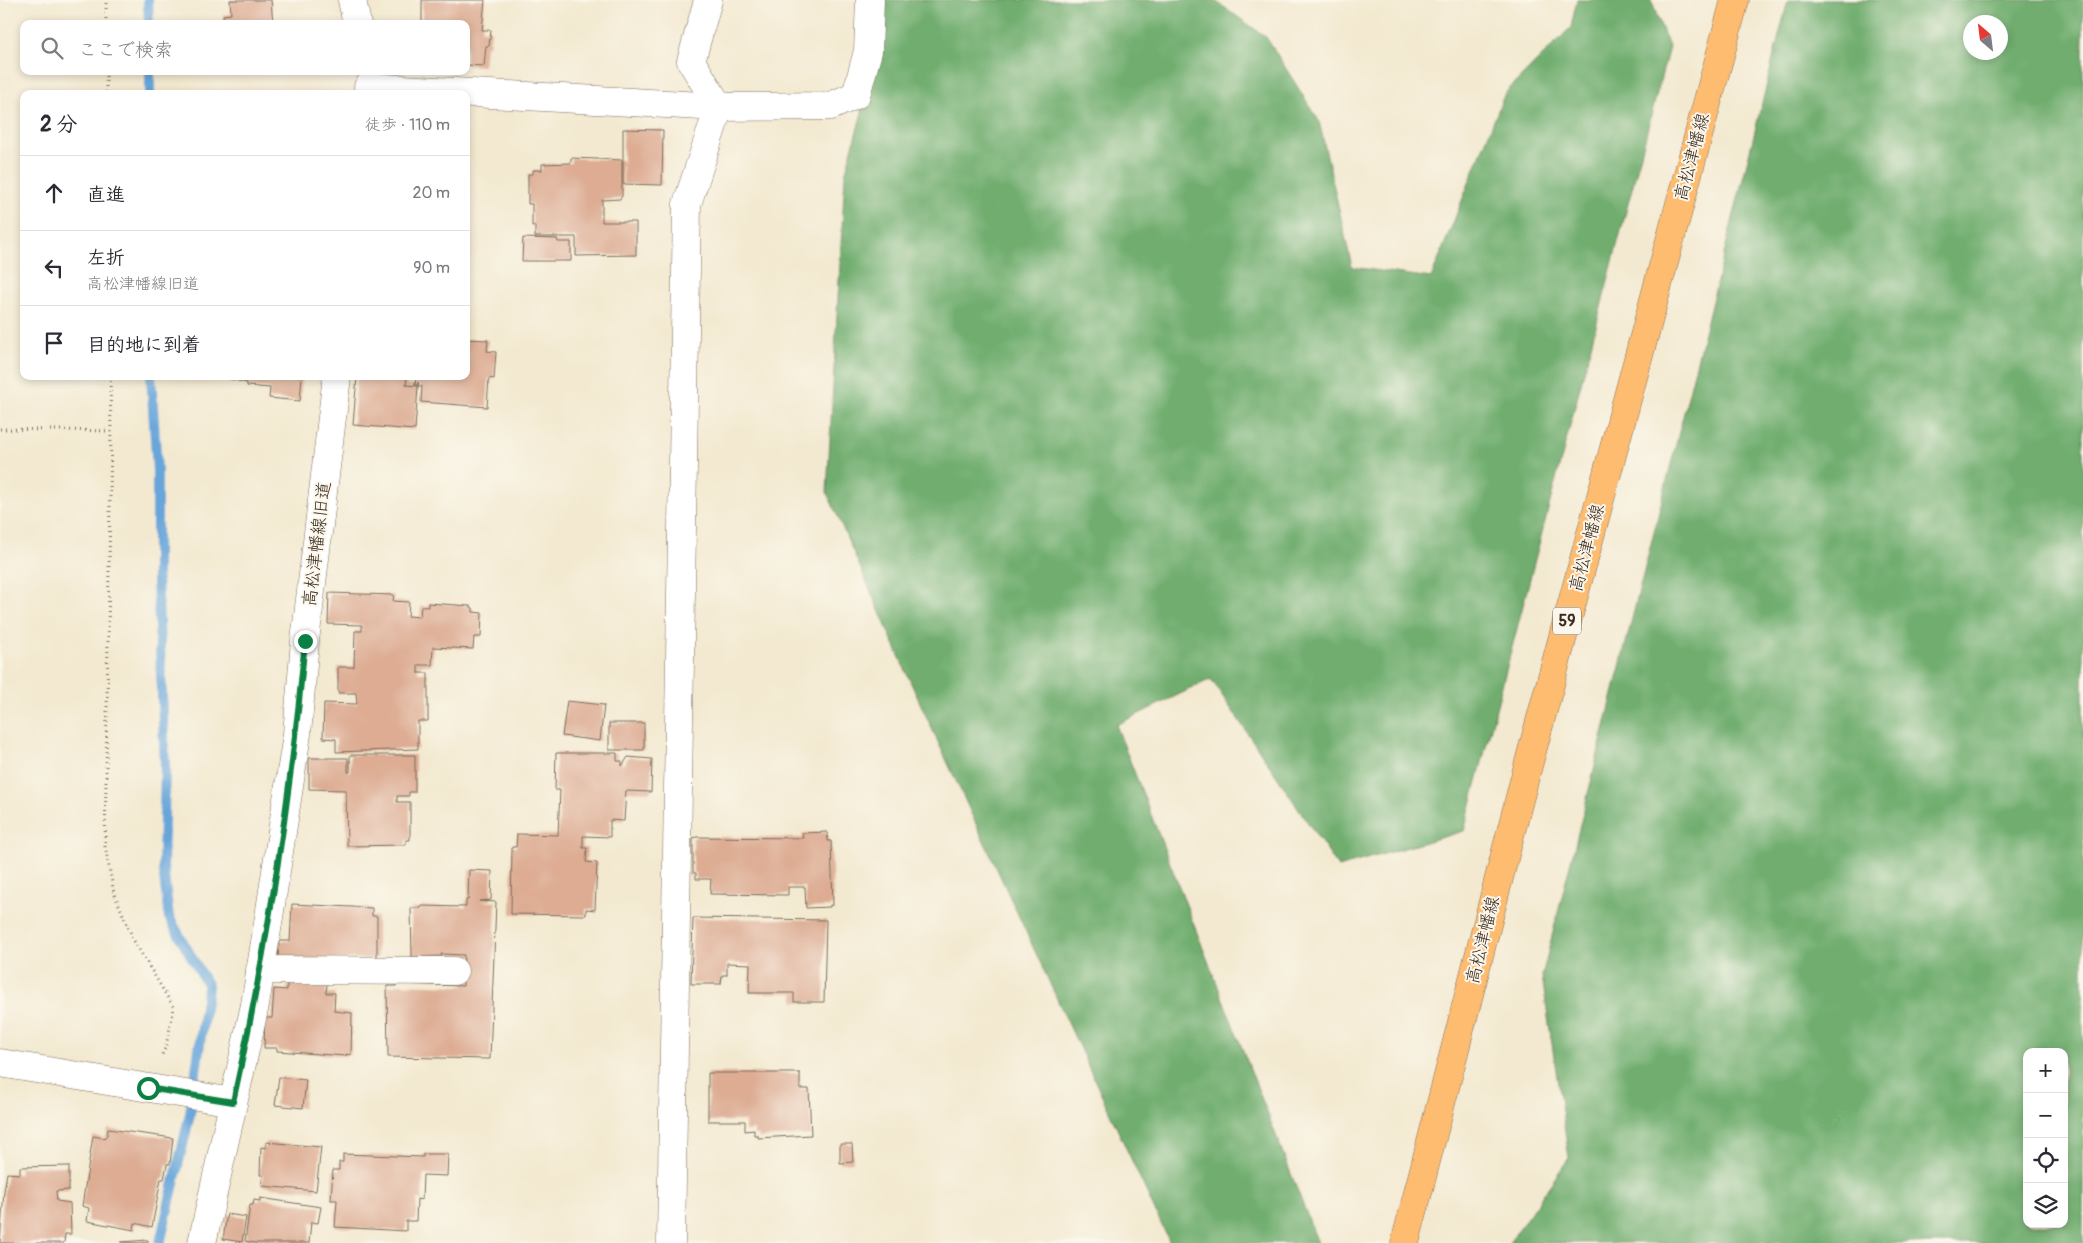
<!DOCTYPE html>
<html lang="ja">
<meta charset="utf-8">
<style>
:root{--surface:#fff;--page:#f7f7f7;--text:#2b2b33;--muted:#7c7c81;--line:#e1e1e2}
body{margin:0;font-family:Pangolin,"Klee One",sans-serif;background:var(--page);color:var(--text)}
.controls{position:absolute;right:15px;bottom:15px;display:grid;overflow:hidden;border-radius:10px;box-shadow:0 2px 8px #0003}
.controls button{width:45px;height:45px;display:grid;place-items:center;padding:0;border:0;border-bottom:1px solid var(--line);background:var(--surface);color:var(--text);font:25px sans-serif}
.compass{position:absolute;left:1963px;top:15px;width:45px;height:45px;border-radius:50%;background:var(--surface);box-shadow:0 2px 8px #0003;rotate:332deg}
.stop{position:absolute;width:15px;height:15px;margin:-11px;border:4px solid #0b8043;border-radius:50%;background:#fff}
.stop.end{background:#0b8043;border-color:#fff;box-shadow:0 1px 5px #0008}
.list{margin:0;padding:0;list-style:none}
h2{display:flex;justify-content:space-between;align-items:center;height:65px;margin:0;padding:0 20px;font-size:21px}
h2 small{font-size:16px;font-weight:400;color:var(--muted)}
.list li{display:grid;grid-template-columns:32px 1fr auto;gap:15px;align-items:center;box-sizing:border-box;height:75px;padding:0 20px;border-top:1px solid var(--line)}
.list b{display:block;font-size:19px;white-space:nowrap}
.list p{margin:0;font-size:16px;white-space:nowrap;color:var(--muted)}
.list em{font-size:16px;font-style:normal;color:var(--muted)}
.icon{flex:none;width:28px;height:28px;fill:none;stroke:currentColor;stroke-width:2;stroke-linecap:round;stroke-linejoin:round}
.map{position:relative;flex:none;width:2083px;height:1243px;overflow:hidden}
.search{position:absolute;background:var(--surface);box-shadow:0 2px 8px #0003;left:20px;top:20px;width:450px;height:55px;display:flex;align-items:center;gap:12px;box-sizing:border-box;padding:0 18px;border-radius:10px;color:var(--muted);font-size:19px}
.panel{position:absolute;background:var(--surface);box-shadow:0 2px 8px #0003;left:20px;top:90px;width:450px;height:290px;border-radius:10px}
.map>svg:first-child{display:block}
.forest{fill:#6fad6e;stroke:#556c46;fill-rule:evenodd}
.lines{fill:none;stroke-linecap:round;stroke-linejoin:round}
.stream{stroke:#68a6da;stroke-width:10}
.building{fill:#ddac93}
.minor-casing{stroke:#7b6d5c;stroke-width:29}
.major-casing{stroke:#7b6d5c;stroke-width:29}
.path{stroke:#7b6d5c;stroke-width:3;stroke-dasharray:1 4;stroke-linecap:butt}
.minor{stroke:#fff;stroke-width:28}
.major{stroke:#febc70;stroke-width:28}
.route{stroke:#0b8043;stroke-width:6}
.labels{text-anchor:middle;dominant-baseline:central;stroke-width:4;stroke-linejoin:round;paint-order:stroke}
.shield{fill:#fbf7ec;stroke:#75685c;stroke-width:1}
.shield-label{font-size:16px;font-weight:bold;fill:#3b2a1e}
.street-label{font-size:18px;fill:#3b2a1e;stroke:#fbf7ec}
</style>
<div class="map">
<svg width="2083" height="1243" viewBox="0 0 2083 1243">
<rect width="100%" height="100%" fill="#fbf7ec"/>
<filter id="ink" filterUnits="userSpaceOnUse"><feTurbulence type="fractalNoise" baseFrequency=".02" numOctaves="2"/><feDisplacementMap in="SourceGraphic" scale="10" xChannelSelector="R" yChannelSelector="G"/><feConvolveMatrix kernelMatrix="1 2 1 2 8 2 1 2 1" color-interpolation-filters="sRGB"/></filter>
<filter id="wash" filterUnits="userSpaceOnUse"><feTurbulence type="fractalNoise" baseFrequency=".0096" numOctaves="4" result="noise"/><feDisplacementMap in="SourceGraphic" scale="20" xChannelSelector="R" yChannelSelector="G"/><feGaussianBlur stdDeviation="1.12" result="paint"/><feColorMatrix in="noise" values="0 0 0 0 0 0 0 0 0 0 0 0 0 0 0 0 0 1.4 0 .05"/><feComposite in="paint" operator="in"/></filter>
<g filter="url(#wash)">
<rect width="100%" height="100%" fill="#f3e9d0"/>
<!-- forest -->
<g class="forest">
<polygon points="884,0 1214,0 1266,37 1319,121 1352,267 1431,278 1505,93 1571,27 1577,0 1651,0 1669,47 1464,831 1338,867 1211,679 1116,725 1318,1243 1170,1243 915,692 827,492 845,175 876,61"/>
<path d="M 1788,0 L 2083,0 L 2083,1243 L 1509,1243 L 1569,1158 L 1542,976 ZM 1970,22 L 2000,22 L 2000,52 L 1970,52 ZM 2027,1052 L 2064,1052 L 2064,1224 L 2027,1224 Z"/>
</g>
<g class="lines">
<!-- stream -->
<g class="stream">
<polyline points="148,0 149,24"/>
<polyline points="150,71 150,94"/>
<polyline points="151,376 157,471 157,577 165,766 163,868 169,917 208,986 190,1114 160,1243"/>
</g>
</g>
<g id="blocks">
<!-- building -->
<g class="building">
<polygon points="230,0 271,0 273,24 224,24 223,15 231,14"/>
<polygon points="422,0 485,0 482,30 491,30 489,46 486,46 484,66 466,65 466,24 422,24"/>
<polygon points="623,129 663,130 662,185 623,184"/>
<polygon points="571,158 622,160 622,196 620,199 602,200 602,222 636,222 636,255 576,256 576,237 535,237 535,226 532,226 532,204 528,204 528,174 533,174 533,170 542,170 542,164 571,163"/>
<polygon points="523,238 557,239 558,242 571,242 571,261 522,261"/>
<polygon points="466,339 488,340 487,351 496,352 494,379 489,378 487,407 421,402 422,386 419,386 418,382 418,385 415,385 416,376 466,376"/>
<polygon points="216,376 302,376 300,401 269,398 270,388 247,386 247,383"/>
<polygon points="357,376 407,377 406,385 418,386 415,430 353,425"/>
<polygon points="329,593 394,595 393,601 409,602 408,616 420,617 421,606 428,607 428,603 470,606 473,608 473,612 482,613 481,637 474,637 473,649 433,647 432,665 418,665 418,673 428,673 428,721 418,721 418,749 336,752 336,739 323,738 324,703 357,704 356,693 338,693 338,667 354,667 355,631 362,631 362,625 328,624"/>
<polygon points="567,701 604,705 600,741 562,736"/>
<rect x="609" y="723" width="35" height="27"/>
<polygon points="556,753 617,753 617,761 622,761 622,766 628,757 652,759 651,792 626,791 624,821 610,820 610,837 583,836 583,848 587,848 586,862 597,863 595,910 586,909 586,915 511,914 512,847 516,847 517,834 558,835 560,790 555,790"/>
<polygon points="350,755 415,755 415,792 409,792 409,796 397,796 397,802 410,802 410,840 406,840 406,845 347,846 346,790 309,789 309,758 348,758 348,772 350,772"/>
<polygon points="827,832 828,841 831,841 833,905 830,905 830,907 806,908 805,887 788,887 788,895 710,894 711,879 696,879 696,873 693,873 693,838 696,837 803,838 802,833"/>
<polygon points="469,870 492,871 491,900 479,901 496,902 490,1059 388,1057 387,986 396,986 396,984 463,986 464,955 441,954 442,956 412,957 411,908 421,908 421,906 466,907 466,900 468,900"/>
<polygon points="292,904 372,908 372,916 377,916 377,958 278,961 279,941 290,941"/>
<polygon points="693,918 826,920 824,1002 794,1002 794,993 749,993 750,964 727,963 727,975 722,975 721,984 691,984"/>
<polygon points="287,982 327,984 326,993 335,993 334,1011 352,1013 351,1055 346,1054 346,1056 277,1051 277,1048 264,1048 265,1018 272,1018 274,989 287,990"/>
<polygon points="708,1073 800,1073 800,1089 809,1089 811,1135 758,1138 758,1135 754,1135 754,1130 745,1131 745,1121 708,1121"/>
<polygon points="279,1077 306,1080 303,1108 275,1105"/>
<polygon points="108,1129 173,1138 170,1164 167,1164 164,1179 161,1179 152,1227 135,1223 134,1230 87,1221 89,1208 82,1206 93,1136 104,1138 107,1135"/>
<polygon points="266,1142 321,1147 316,1191 262,1186 263,1175 260,1175 261,1147 266,1148"/>
<polygon points="840,1144 852,1144 853,1162 840,1163"/>
<polygon points="343,1154 423,1157 423,1154 448,1154 447,1176 423,1175 422,1200 417,1199 416,1221 406,1221 406,1231 335,1227 337,1200 331,1200 333,1170 339,1170 339,1162 343,1162"/>
<polygon points="69,1166 69,1190 56,1191 57,1201 70,1203 71,1234 65,1234 64,1243 0,1243 4,1191 7,1173 20,1174 20,1167"/>
<polygon points="260,1198 321,1207 318,1223 311,1222 309,1243 255,1243 245,1241 250,1205 253,1205 254,1200 260,1201"/>
<polygon points="227,1214 246,1217 242,1242 223,1239"/>
<polygon points="148,1240 148,1243 121,1243 121,1242"/>
</g>
</g>
</g>
<g filter="url(#ink)">
<use href="#blocks" fill-opacity="0" stroke="#7b6d5c" stroke-width="1"/>
<g class="lines">
<!-- minor casing -->
<g class="minor-casing">
<g id="minor">
<polyline points="352,0 357,24"/>
<polyline points="368,87 719,107 831,106 856,95 868,51 870,0"/>
<polyline points="260,970 454,971"/>
<polyline points="0,1063 233,1102"/>
<polyline points="202,1243 255,1005 269,917 297,734 305,641 337,376"/>
<polyline points="671,1243 687,204 719,107 691,61 708,0"/>
</g>
</g>
<!-- major casing -->
<g class="major-casing">
<polyline id="major" points="1405,1243 1525,777 1735,0"/>
</g>
<!-- path -->
<g class="path">
<polyline points="106,24 106,0"/>
<polyline points="106,71 106,94"/>
<polyline points="110,376 111,431 105,846 114,893 134,941 174,1008 166,1046 161,1057"/>
<polyline points="0,429 111,431"/>
</g>
<!-- minor -->
<use href="#minor" class="minor"/>
<!-- major -->
<use href="#major" class="major"/>
</g>
</g>
<g class="lines" filter="url(#ink)">
<!-- route -->
<path class="route" d="M 148,1088 L 233,1102 C 267,950 291,796 305,641"/>
</g>
<g class="labels">
<!-- shield labels -->
<rect class="shield" x="1553" y="607.5" width="28" height="27" rx="4"/>
<g class="shield-label">
<text x="1567" y="621">59</text>
</g>
<!-- street labels -->
<g class="street-label">
<text transform="translate(1692 157) rotate(-75)">高松津幡線</text>
<text transform="translate(317 544) rotate(-83)">高松津幡線旧道</text>
<text transform="translate(1587 548) rotate(-75)">高松津幡線</text>
<text transform="translate(1483 940) rotate(-76)">高松津幡線</text>
</g>
</g>
</svg>
<div class="controls">
<button>+</button>
<button>−</button>
<button><svg class="icon" aria-label="locate" viewBox="0 0 24 24"><circle cx="12" cy="12" r="6"/><path d="M12 2v4M12 18v4M2 12h4M18 12h4"/></svg></button>
<button><svg class="icon" aria-label="layers" viewBox="0 0 24 24"><path d="M12 4l9 5-9 5-9-5zM3 14l9 5 9-5"/></svg></button>
</div>
<svg class="compass" viewBox="-18 -18 36 36"><path d="M0-13l5 13h-10z" fill="#e53935"/><path d="M0 13l5-13h-10z" fill="#7c7c81"/></svg>
<div class="stop" style="left:148px;top:1088px"></div>
<div class="stop end" style="left:305px;top:641px"></div>
<div class="search"><svg class="icon" aria-label="search" viewBox="0 0 24 24"><circle cx="10" cy="10" r="6"/><path d="M15 15l6 6"/></svg>ここで検索</div>
<section class="panel">
<h2>2 分<small>徒歩 · 110 m</small></h2>
<ul class="list">
<li><svg class="icon" aria-label="ahead" viewBox="0 0 24 24"><path d="M12 20V5M6 11l6-6 6 6"/></svg><div><b>直進</b></div><em>20 m</em></li>
<li><svg class="icon" aria-label="left" viewBox="0 0 24 24"><path d="M17 20v-9H6M10 6l-5 5 5 5"/></svg><div><b>左折</b><p>高松津幡線旧道</p></div><em>90 m</em></li>
<li><svg class="icon" aria-label="arrive" viewBox="0 0 24 24"><path d="M6 21V4h12l-3 4 3 4H6"/></svg><div><b>目的地に到着</b></div></li>
</ul>
</section>
</div>
